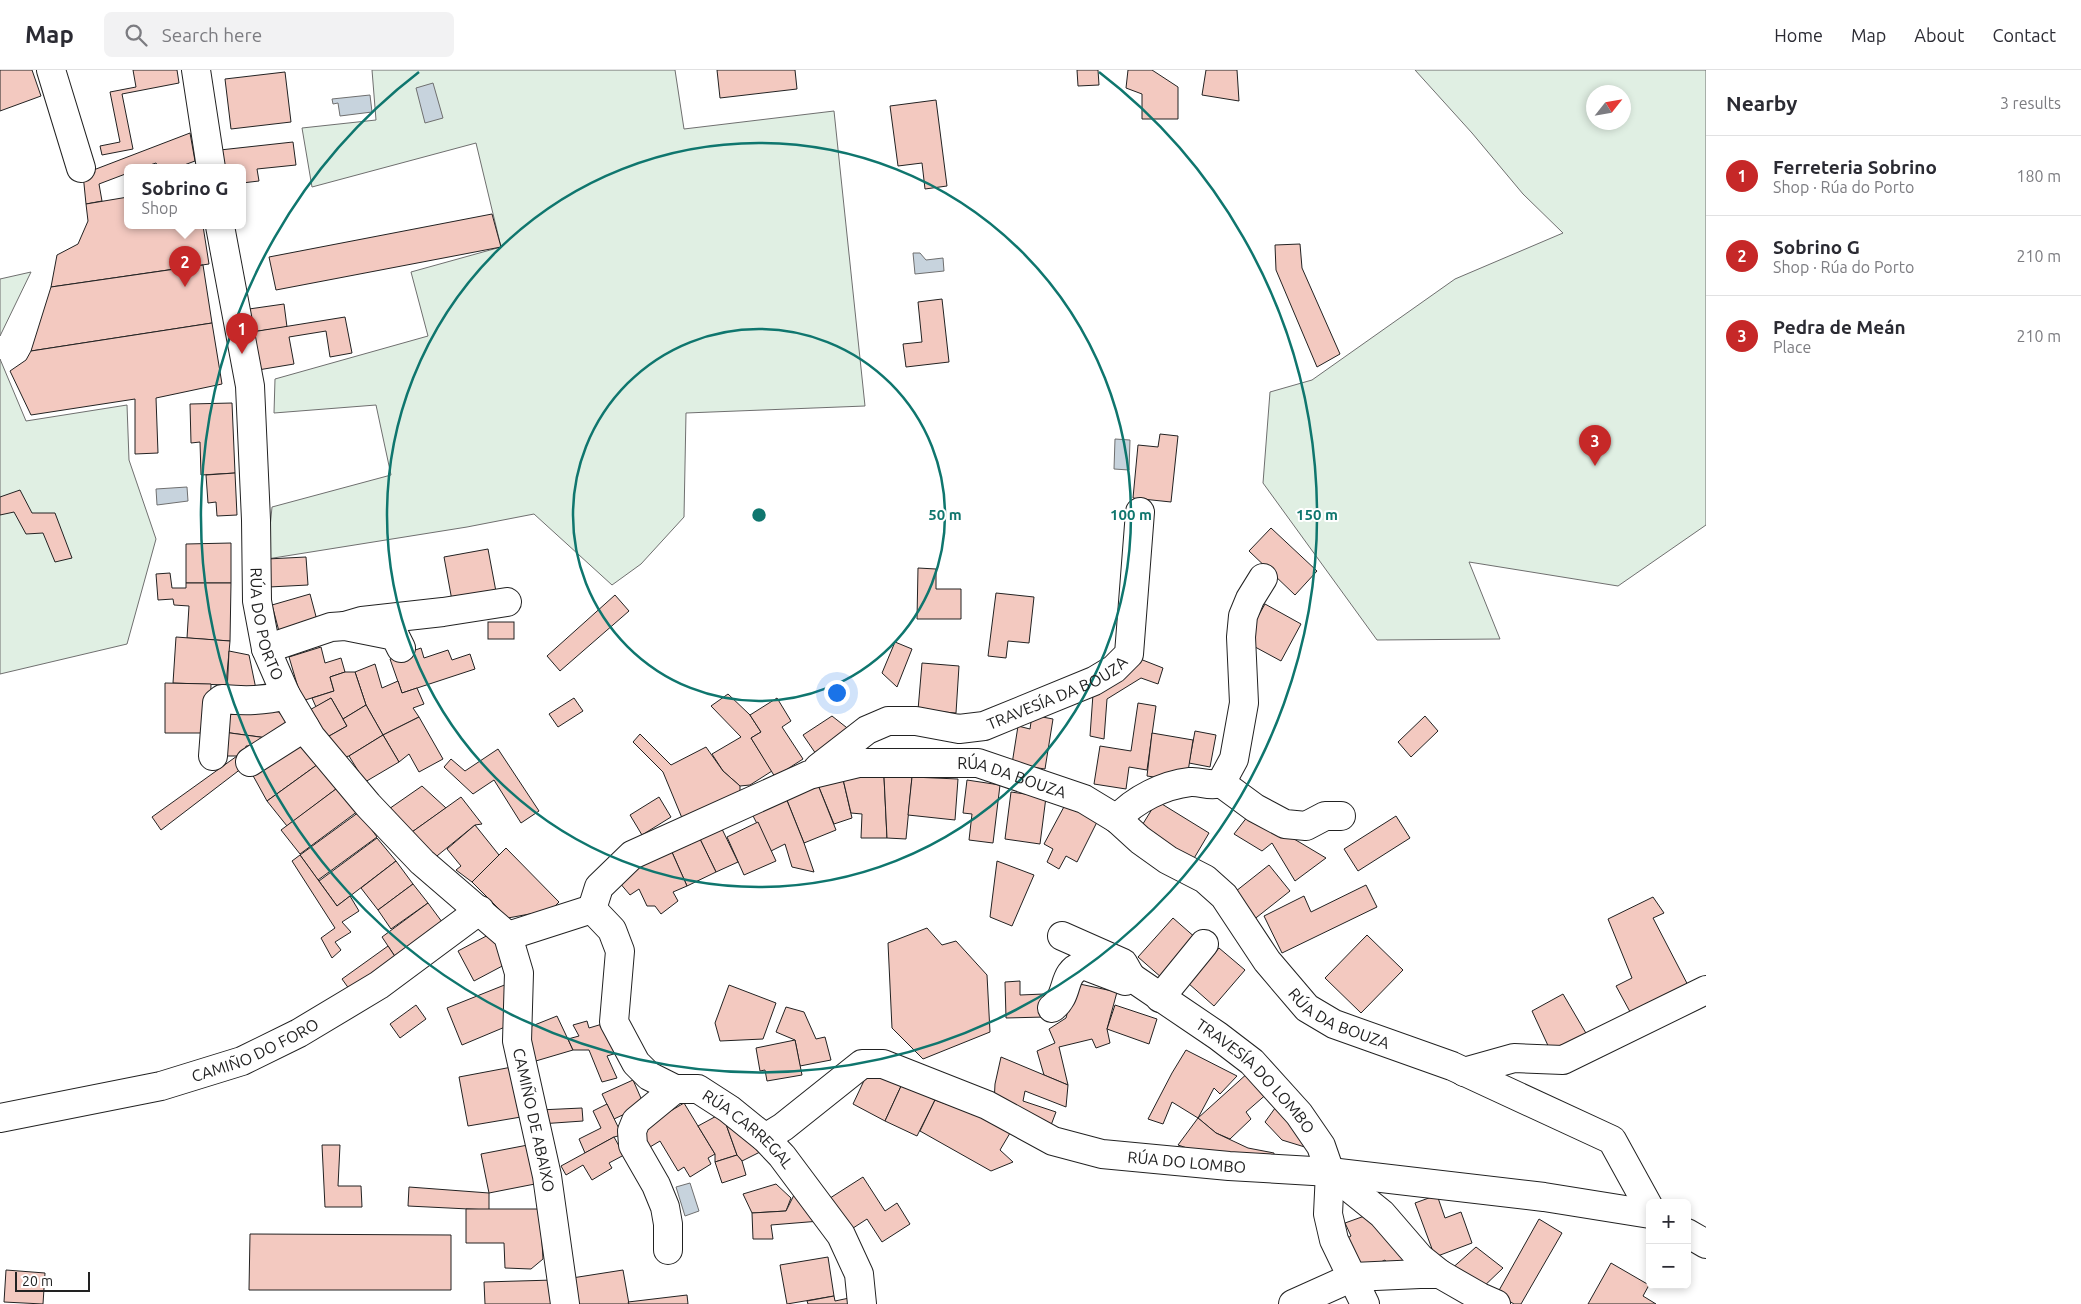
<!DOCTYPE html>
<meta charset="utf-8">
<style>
:root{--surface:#fff;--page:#f2f2f3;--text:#2b2b33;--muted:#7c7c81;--line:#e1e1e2;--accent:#c62828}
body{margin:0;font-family:Ubuntu,sans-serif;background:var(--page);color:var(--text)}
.controls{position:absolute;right:15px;bottom:15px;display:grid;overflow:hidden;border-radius:8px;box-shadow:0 2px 8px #0003}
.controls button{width:45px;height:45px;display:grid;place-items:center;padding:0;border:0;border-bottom:1px solid var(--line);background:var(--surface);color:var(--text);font:25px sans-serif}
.compass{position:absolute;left:1586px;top:15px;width:45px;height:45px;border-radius:50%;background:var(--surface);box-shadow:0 2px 8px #0003;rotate:59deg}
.scale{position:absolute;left:15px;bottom:12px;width:75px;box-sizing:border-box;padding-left:5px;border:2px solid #222;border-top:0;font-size:14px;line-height:18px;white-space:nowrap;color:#222;-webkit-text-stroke:4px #fff;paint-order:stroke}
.you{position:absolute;left:836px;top:622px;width:18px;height:18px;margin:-12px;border:4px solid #fff;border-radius:50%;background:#1a73e8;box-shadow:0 0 0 8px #1a73e833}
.badge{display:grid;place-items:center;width:32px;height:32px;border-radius:50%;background:var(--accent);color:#fff;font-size:16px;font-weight:700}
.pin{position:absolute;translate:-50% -41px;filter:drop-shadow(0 1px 2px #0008)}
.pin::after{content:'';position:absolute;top:26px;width:18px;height:15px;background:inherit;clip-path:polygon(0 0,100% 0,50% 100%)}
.popup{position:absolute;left:124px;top:94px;width:122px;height:65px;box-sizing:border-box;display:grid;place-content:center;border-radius:8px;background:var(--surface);filter:drop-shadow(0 1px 4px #0005);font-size:16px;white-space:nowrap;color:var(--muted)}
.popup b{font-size:19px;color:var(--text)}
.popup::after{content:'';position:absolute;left:50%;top:100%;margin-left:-10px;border:10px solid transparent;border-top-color:var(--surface)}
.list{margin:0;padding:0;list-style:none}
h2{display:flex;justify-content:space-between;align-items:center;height:65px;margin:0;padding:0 20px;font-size:21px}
h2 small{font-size:16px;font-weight:400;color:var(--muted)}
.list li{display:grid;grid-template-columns:32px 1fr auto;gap:15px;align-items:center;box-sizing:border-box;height:80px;padding:0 20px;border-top:1px solid var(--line)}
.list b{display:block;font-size:19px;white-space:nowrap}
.list p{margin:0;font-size:16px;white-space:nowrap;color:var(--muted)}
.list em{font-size:16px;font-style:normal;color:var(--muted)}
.icon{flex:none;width:28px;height:28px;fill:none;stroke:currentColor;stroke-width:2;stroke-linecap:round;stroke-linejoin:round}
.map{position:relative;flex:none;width:1706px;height:1234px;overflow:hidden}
header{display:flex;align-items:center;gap:30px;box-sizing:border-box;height:70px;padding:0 25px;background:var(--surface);border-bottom:1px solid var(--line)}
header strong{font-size:24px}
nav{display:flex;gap:28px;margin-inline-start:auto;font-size:18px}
.search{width:350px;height:45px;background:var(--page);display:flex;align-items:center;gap:12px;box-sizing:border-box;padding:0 18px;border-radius:8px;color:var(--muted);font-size:19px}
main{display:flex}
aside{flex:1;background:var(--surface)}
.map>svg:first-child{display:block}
.green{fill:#e0efe3;stroke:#6f6f6f;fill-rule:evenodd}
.water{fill:#c7d3dd;stroke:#6f6f6f}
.building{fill:#f3c9c0;stroke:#222}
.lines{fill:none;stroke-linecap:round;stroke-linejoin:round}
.minor-casing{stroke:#222;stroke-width:30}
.minor{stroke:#fff;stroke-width:28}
.ring{fill:none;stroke:#0f766e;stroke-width:2.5}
.labels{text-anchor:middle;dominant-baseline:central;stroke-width:4;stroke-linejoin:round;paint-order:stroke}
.street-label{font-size:16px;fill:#222;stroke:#fff}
.centre{fill:#0f766e;stroke:#fff;stroke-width:2.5}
.ring-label{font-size:15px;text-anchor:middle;font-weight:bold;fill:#0f766e;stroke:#fff;stroke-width:4;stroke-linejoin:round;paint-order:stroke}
</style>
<header>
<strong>Map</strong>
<div class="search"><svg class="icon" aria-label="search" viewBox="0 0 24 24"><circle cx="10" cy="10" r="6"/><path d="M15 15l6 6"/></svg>Search here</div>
<nav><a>Home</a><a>Map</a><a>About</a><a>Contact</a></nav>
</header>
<main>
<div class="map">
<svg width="1706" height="1234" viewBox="0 0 1706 1234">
<rect width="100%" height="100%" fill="#fff"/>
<!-- green -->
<g class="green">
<polygon points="372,0 675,0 684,59 834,41 865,336 686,343 684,447 641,494 612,515 534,444 467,457 267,489 272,437 391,405 376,335 274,343 275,309 428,266 411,202 501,177 476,73 312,117 302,58 376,50"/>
<path d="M 1415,0 L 1706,0 L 1706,455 L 1618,516 L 1469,492 L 1500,569 L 1377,570 L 1263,413 L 1270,322 L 1312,310 L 1455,209 L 1563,163 L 1523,124 L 1472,63 ZM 1624,22 L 1624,52 L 1594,52 L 1594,22 Z"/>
<polygon points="31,202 0,266 0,209"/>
<polygon points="0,289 26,351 127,335 129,390 156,469 127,574 0,604"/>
</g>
<!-- water -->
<g class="water">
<polygon points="433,13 443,48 425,53 416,18"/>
<polygon points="370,25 372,42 340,46 338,33 333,34 332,29"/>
<polygon points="913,183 920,183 926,190 943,188 944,201 915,204"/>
<polygon points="1115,369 1130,370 1129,400 1114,399"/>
<polygon points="187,417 188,431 157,435 156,419"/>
<polygon points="690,1113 699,1141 685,1146 676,1117"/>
</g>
<!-- building -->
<g class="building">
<polygon points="0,0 32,0 41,26 0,41"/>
<polygon points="133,0 177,0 179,13 122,24 133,79 102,85 100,76 120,72 110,22 136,17"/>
<polygon points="717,0 795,0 797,19 720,28"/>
<polygon points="1077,0 1098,0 1099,15 1078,16"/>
<polygon points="1128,0 1152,0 1178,17 1178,49 1142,49 1142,24 1126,18"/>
<polygon points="1206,0 1237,0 1239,31 1202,25"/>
<polygon points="285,2 291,52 231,59 225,9"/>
<polygon points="936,30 947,116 925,119 922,93 898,96 890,36"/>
<polygon points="190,63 195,91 176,98 159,98 156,93 141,98 128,98 128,103 99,114 102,131 86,134 83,104"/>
<polygon points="293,72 296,95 257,99 259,111 242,113 242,98 222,98 220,80"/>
<polygon points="128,127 128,156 203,156 209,194 51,217 57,185 78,174 88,151 86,134"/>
<polygon points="492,144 501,177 276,220 269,187"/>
<polygon points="1300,174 1302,198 1340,284 1317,297 1276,200 1275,175"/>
<polygon points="203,195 212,253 31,281 51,217"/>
<polygon points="942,229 949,292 906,297 903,274 922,272 918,232"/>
<polygon points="284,234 287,257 252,262 249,239"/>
<polygon points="345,247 352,283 330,287 326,261 289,267 294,294 258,300 252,262"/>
<polygon points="212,253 222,314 156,328 158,383 135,384 135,329 31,345 10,301 26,290 31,281"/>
<polygon points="232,333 235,403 201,405 200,372 191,373 190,334"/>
<polygon points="1160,364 1178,366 1171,432 1133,428 1138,375 1158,377"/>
<polygon points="235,403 237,445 217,446 216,432 208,433 206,405"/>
<polygon points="20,420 32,443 55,443 72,488 55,492 43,463 26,464 14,442 0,445 0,427"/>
<polygon points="1271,458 1317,501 1295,525 1249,481"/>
<polygon points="231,473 231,513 186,513 186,474"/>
<polygon points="488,479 497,527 453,536 444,487"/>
<polygon points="306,487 308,515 269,517 267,489"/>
<polygon points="918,498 936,499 936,519 961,519 961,549 917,549"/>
<polygon points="170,503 172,518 186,518 186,513 231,513 230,571 187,568 189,536 174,535 173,529 158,530 156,504"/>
<polygon points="996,523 1034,527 1029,573 1008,571 1006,588 988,586"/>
<polygon points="310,524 318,554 280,565 272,535"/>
<polygon points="615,525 629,541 560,601 547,586"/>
<polygon points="1265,534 1301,554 1281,591 1244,571"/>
<rect x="488" y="552" width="26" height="17"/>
<polygon points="176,567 230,571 226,615 173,613"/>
<polygon points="895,572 912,579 897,617 882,603"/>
<polygon points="321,577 325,593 341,588 345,602 330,607 334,621 302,631 289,587"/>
<polygon points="421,578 424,588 448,580 452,590 470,584 475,599 402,623 390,589"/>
<polygon points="229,581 249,585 257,624 227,622"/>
<polygon points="1135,587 1163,598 1158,614 1141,608 1107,629 1104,669 1090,666 1093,624"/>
<polygon points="922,593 959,596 956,643 918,640"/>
<polygon points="375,594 382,618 398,611 402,623 417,618 424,634 413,638 419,647 383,665 366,635 355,602"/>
<polygon points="345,602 355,602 366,635 343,649 331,628 316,637 312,628 334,621 330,607"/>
<polygon points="165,613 211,614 210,663 165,663"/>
<polygon points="728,624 750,645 761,662 751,668 772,701 750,715 740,716 723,701 712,684 741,667 711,636"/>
<polygon points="331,628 347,656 322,670 306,642"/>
<polygon points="574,628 583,641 558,657 549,644"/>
<polygon points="777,628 791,651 782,657 803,689 775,707 751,668 761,662 750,645"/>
<polygon points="1138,633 1156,636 1147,700 1129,697 1126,719 1094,714 1100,676 1131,681"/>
<polygon points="227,635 279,642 289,655 267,668 223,662"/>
<polygon points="366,635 383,665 349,686 337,689 322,670 347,656 343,649"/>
<polygon points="1032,645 1053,649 1045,699 1012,694 1018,656 1030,659"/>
<polygon points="832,646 851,661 816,684 803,665"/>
<polygon points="1425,646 1438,661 1411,687 1398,672"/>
<polygon points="419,647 443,689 419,702 409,684 399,692 383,665"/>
<polygon points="1195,661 1216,665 1210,697 1189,693"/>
<polygon points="223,662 267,668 264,676 246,676 245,686 219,686"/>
<polygon points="1152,663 1193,670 1187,708 1174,710 1147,706"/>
<polygon points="640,664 671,695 706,677 723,701 740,716 740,723 682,748 663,702 633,672"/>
<polygon points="383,665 399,692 365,712 349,686"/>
<polygon points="304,670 321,692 267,731 251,702"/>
<polygon points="498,679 539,741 521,753 494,710 473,724 444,697 451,689 465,701"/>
<polygon points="237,686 245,686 246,695 161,760 152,747"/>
<polygon points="321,692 340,716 287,756 267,731"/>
<polygon points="842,705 852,748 834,754 818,715"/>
<polygon points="842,705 884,707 887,768 861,768 862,744 851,743"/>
<polygon points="884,707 912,707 906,769 887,768"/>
<polygon points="912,707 958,709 955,750 908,745"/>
<polygon points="967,710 1000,715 993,773 969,770 972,744 963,743"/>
<polygon points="818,715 836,760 804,773 786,728"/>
<polygon points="340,716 358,741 300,784 281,760"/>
<polygon points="422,716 446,738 412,762 386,741"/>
<polygon points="1011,722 1046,727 1040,774 1005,769"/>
<polygon points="461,727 482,754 475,755 432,790 412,762"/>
<polygon points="659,727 671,747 642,765 630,745"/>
<polygon points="786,728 804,773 814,802 792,797 785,774 771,781 751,742"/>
<polygon points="1157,731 1209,763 1193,790 1141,757"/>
<polygon points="1066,733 1098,750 1077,792 1066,786 1059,799 1047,792 1053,779 1044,774"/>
<polygon points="359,742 377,767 318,810 300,785"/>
<polygon points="1251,742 1284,763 1326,788 1295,811 1272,773 1262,781 1234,764"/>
<polygon points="1396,746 1410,768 1358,801 1344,779"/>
<polygon points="758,752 776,791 744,805 727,767"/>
<polygon points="475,755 499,785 472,812 456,800 461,796 447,779"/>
<polygon points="721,757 738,792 716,802 699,767"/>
<polygon points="699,767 716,802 687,816 671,780"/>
<polygon points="377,768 396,791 337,836 319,811"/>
<polygon points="506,778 559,832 551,840 508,848 472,812"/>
<polygon points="671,780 687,816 673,822 678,831 661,844 655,836 647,836 639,819 630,825 619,812 629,798"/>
<polygon points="300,785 337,836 350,826 359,841 342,852 351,862 335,872 341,880 332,888 321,868 335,858 292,791"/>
<polygon points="396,791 413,814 378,840 361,818"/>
<polygon points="997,791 1034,805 1012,856 990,847"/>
<polygon points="1269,795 1290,821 1252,851 1231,825"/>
<polygon points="413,814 428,833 391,859 378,840"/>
<polygon points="1366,815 1377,837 1282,883 1264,846 1304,826 1311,842"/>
<polygon points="1653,827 1664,843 1653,848 1691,921 1635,951 1616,916 1632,908 1608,849"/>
<polygon points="428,833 445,856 398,891 382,867"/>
<polygon points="1173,848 1197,869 1162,908 1138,887"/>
<polygon points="927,858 942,875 956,871 987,905 990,962 923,989 892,958 888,873"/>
<polygon points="492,863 508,893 474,911 458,881"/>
<polygon points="1367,865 1403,900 1361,943 1325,908"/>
<polygon points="388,876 398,891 352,923 342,909"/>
<polygon points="1219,878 1245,900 1214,936 1188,913"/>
<polygon points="1020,911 1020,925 1044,924 1045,947 1006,948 1005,912"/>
<polygon points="1075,913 1117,922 1107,959 1110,973 1096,978 1092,969 1059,977 1068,1015 1044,1005 1037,981 1055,973 1049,959 1066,948"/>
<polygon points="507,914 505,957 462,975 447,938"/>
<polygon points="729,915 776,933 763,969 720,971 715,953"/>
<polygon points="1563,924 1590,970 1551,982 1532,941"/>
<polygon points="416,935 426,949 400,968 390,954"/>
<polygon points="1115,935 1157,949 1149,974 1107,959"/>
<polygon points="786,937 804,942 816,969 825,967 831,990 800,996 795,970 776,962"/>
<polygon points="557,946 573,980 529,993 522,960"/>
<polygon points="587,951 589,958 609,952 620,982 607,986 617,1008 602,1012 589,980 573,980 568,969 579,966 573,955"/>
<polygon points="795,970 802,1005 767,1011 765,1000 760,1001 756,978"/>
<polygon points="1186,980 1237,1006 1220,1024 1214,1018 1198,1048 1172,1032 1163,1054 1148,1049 1172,1003"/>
<polygon points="1001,987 1068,1015 1066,1037 1025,1021 1023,1031 1056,1042 1048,1063 994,1034 995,1014"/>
<polygon points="512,997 521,1047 468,1056 459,1007"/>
<polygon points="869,1000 902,1014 885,1051 853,1034"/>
<polygon points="1249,1002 1269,1022 1246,1042 1251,1049 1230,1069 1216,1063 1198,1048"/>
<polygon points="633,1010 644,1035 614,1049 602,1024"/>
<polygon points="902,1014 935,1030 917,1066 885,1051"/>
<polygon points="935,1030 1013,1058 1000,1080 1013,1092 991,1101 920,1061"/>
<polygon points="684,1033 715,1084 708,1088 711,1094 690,1107 684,1097 678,1101 660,1071 650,1077 640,1059"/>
<polygon points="607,1034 622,1065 614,1067 585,1083 579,1069 601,1058 593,1041"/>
<polygon points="1278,1034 1308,1078 1282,1070 1265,1052"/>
<polygon points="582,1038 583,1051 540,1054 539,1040"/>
<polygon points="722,1043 737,1085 715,1092 715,1084 698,1056"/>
<polygon points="722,1043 764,1080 742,1091 737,1085"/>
<polygon points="1198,1048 1216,1063 1248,1078 1274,1083 1274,1092 1199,1082 1178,1075"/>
<polygon points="614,1067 624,1085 609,1093 612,1098 592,1110 583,1095 566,1105 561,1096"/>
<polygon points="533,1074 540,1113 489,1123 481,1084"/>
<polygon points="322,1075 340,1075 338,1116 361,1116 362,1137 325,1137"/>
<polygon points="737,1085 742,1091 746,1105 722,1113 715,1092"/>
<polygon points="863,1107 885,1141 897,1133 910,1154 882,1172 867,1149 847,1162 827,1130"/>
<polygon points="776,1114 791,1128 786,1141 752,1143 743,1124"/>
<polygon points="409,1117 489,1123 489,1140 408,1136"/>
<polygon points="795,1123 820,1151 771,1155 773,1169 753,1169 752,1143 786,1141"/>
<polygon points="1437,1125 1445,1148 1461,1142 1472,1173 1435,1187 1415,1133"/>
<polygon points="466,1139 540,1139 543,1189 531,1199 505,1198 504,1173 466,1173"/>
<polygon points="1370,1144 1414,1191 1392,1200 1385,1190 1362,1201 1341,1172 1351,1166 1345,1153"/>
<polygon points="1539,1149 1562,1163 1521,1234 1514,1234 1497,1224"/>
<polygon points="250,1164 451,1165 451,1220 249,1220"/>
<polygon points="1476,1177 1503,1198 1479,1221 1449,1201"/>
<polygon points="828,1187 834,1226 787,1234 780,1195"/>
<polygon points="1611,1193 1649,1215 1643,1226 1656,1234 1588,1234"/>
<polygon points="6,1200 45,1203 43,1234 4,1232"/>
<polygon points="623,1200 629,1234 576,1234 572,1208"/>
<polygon points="554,1210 555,1234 485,1234 484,1212"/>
<polygon points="687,1225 688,1234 629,1234 628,1232"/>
<polygon points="834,1226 835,1231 854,1227 855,1234 808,1234 807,1231"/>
</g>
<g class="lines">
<!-- minor casing -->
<g class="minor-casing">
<g id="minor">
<polyline points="51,0 81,98"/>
<polyline points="196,0 211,98"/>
<path id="s1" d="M 220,156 L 250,316 L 256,450 L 257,531 L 266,579 L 286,625 L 311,667 L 368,735 L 422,792 L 508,866 L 519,903 L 517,971 L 547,1106 L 565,1234"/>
<polyline points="345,556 362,551 443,542 507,532"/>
<polyline points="266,579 331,557 345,556 395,566 401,578"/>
<path d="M 213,686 L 217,633 L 222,629 C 245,631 264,631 286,625"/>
<polyline points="250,692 305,657"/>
<path id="s2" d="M 818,698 L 867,660 L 888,651 L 916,651 L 959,659 L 984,656 L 1094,611 L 1114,599 L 1129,584 L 1140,442"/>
<polyline points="1221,713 1255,738 1285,754 1306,756 1325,746 1341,746"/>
<path d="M 1117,749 C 1135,729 1164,715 1190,712 C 1202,711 1209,717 1221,713 L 1234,689 L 1244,633 L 1241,567 L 1243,546 L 1250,529 L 1263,508"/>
<path id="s3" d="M 592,839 L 612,860 L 620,881 L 614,952 L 636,993 L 649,1006 L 675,1019 L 698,1019 L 729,1039 L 765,1068 L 782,1086 L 841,1165 L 859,1204 L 862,1234"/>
<path id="s4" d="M 508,866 L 592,839 L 599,817 L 632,785 L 809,705 L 859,693 L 978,693 L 1084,729 L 1117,749 L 1140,770 L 1168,790 L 1205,809 L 1224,826 L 1267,891 L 1307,938 L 1334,954 L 1452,996 L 1612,1070 L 1650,1139"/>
<path id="s5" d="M 1131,907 L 1218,966 L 1252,992 L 1299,1044 L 1321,1076 L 1330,1102 L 1328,1144 L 1334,1170 L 1365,1234"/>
<polyline points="1160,928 1204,874"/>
<path d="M 1052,938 C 1071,924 1060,903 1083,895 L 1125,911 L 1131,907 L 1123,893 L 1062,866"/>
<polyline points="1464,1002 1514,988 1563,990 1706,920"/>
<path id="s6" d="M 0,1048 L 161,1016 L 242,991 L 299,963 L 379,915 L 480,840"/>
<path id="s7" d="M 765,1068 L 783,1057 L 862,994 L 883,994 L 987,1035 L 1053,1071 L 1102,1084 L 1229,1096 L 1330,1102 L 1544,1127 L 1650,1144"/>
<polyline points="1330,1102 1382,1144 1420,1188 1440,1204"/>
<polyline points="1687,1163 1706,1174"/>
<polyline points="668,1180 668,1154 665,1137 656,1115 633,1075 632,1061 636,1051 675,1019"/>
<polyline points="1293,1234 1353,1207 1420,1204 1440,1204 1480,1227 1496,1234"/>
</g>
</g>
<!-- minor -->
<use href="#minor" class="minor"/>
</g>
<!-- distance rings -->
<g class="ring">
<circle cx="759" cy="445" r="186"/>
<circle cx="759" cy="445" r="372"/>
<path d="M1099 2A558 558 0 1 1 419 2"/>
</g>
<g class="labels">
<!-- street labels -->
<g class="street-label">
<text stroke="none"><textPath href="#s1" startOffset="402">RÚA DO PORTO</textPath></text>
<text stroke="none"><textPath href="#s2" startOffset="262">TRAVESÍA DA BOUZA</textPath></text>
<text stroke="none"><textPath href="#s4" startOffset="558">RÚA DA BOUZA</textPath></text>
<text stroke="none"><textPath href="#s4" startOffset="978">RÚA DA BOUZA</textPath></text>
<text stroke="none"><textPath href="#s6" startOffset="265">CAMIÑO DO FORO</textPath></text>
<text stroke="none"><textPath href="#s5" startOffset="160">TRAVESÍA DO LOMBO</textPath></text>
<text stroke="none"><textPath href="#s1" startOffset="994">CAMIÑO DE ABAIXO</textPath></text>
<text stroke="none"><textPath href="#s3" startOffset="304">RÚA CARREGAL</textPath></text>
<text stroke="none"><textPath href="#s7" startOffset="466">RÚA DO LOMBO</textPath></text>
</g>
</g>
<circle cx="759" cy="445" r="8" class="centre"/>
<g class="ring-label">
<text x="945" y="450">50 m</text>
<text x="1131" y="450">100 m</text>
<text x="1317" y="450">150 m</text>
</g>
</svg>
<div class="controls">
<button>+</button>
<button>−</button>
</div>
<svg class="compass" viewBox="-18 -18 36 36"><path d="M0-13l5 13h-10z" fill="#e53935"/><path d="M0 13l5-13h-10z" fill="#7c7c81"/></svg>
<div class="scale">20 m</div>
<div class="you"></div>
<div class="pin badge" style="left:242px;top:284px">1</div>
<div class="pin badge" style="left:185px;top:217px">2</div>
<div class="popup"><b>Sobrino G</b>Shop</div>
<div class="pin badge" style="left:1595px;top:396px">3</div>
</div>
<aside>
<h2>Nearby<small>3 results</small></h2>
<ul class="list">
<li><span class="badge">1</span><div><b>Ferreteria Sobrino</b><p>Shop · Rúa do Porto</p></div><em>180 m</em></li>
<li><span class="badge">2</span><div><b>Sobrino G</b><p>Shop · Rúa do Porto</p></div><em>210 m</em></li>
<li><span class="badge">3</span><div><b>Pedra de Meán</b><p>Place</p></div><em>210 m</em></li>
</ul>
</aside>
</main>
